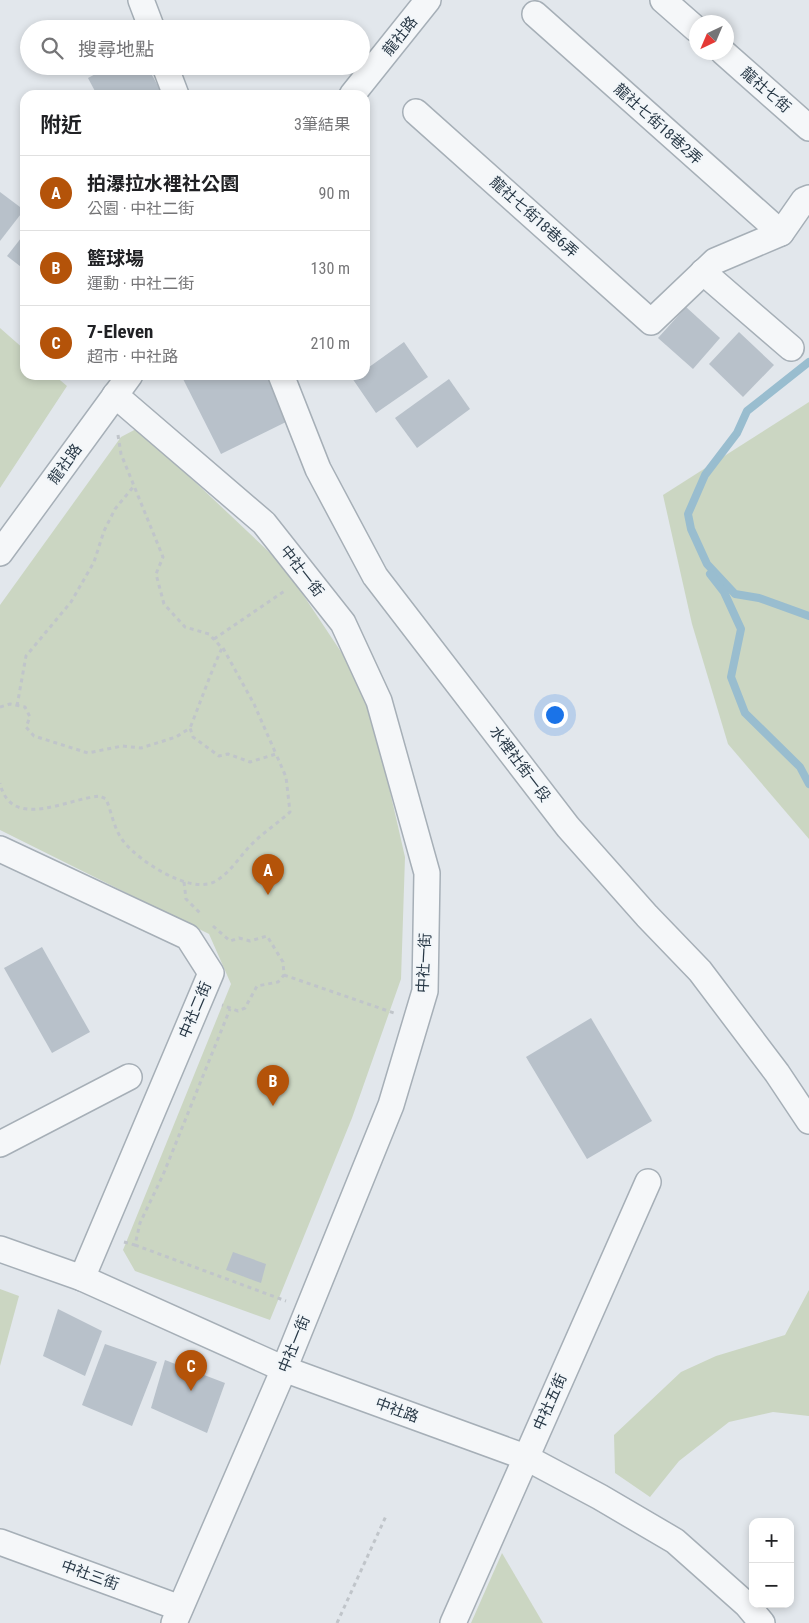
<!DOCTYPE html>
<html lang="zh-TW">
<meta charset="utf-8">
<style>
:root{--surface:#fff;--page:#f6f6f6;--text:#202124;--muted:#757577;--line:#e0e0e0;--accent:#b45309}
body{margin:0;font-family:"Roboto Condensed","Noto Sans TC",sans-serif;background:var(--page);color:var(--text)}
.controls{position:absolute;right:15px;bottom:15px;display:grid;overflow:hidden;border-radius:10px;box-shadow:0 2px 8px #0003}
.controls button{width:45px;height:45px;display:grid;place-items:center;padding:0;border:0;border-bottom:1px solid var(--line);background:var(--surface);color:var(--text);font:25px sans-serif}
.compass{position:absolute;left:689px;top:15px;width:45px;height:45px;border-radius:50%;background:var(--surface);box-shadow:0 2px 8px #0003;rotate:224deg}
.you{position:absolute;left:554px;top:714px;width:18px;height:18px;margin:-12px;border:4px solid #fff;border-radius:50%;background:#1a73e8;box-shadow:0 0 0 8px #1a73e833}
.badge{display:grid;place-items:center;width:32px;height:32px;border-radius:50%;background:var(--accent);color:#fff;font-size:16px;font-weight:700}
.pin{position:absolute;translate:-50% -41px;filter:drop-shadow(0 1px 2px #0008)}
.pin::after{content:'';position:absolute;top:26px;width:18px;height:15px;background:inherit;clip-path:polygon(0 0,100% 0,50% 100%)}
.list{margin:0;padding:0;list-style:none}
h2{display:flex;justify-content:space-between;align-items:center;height:65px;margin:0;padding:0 20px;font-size:21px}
h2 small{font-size:16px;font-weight:400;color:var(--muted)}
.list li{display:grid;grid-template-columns:32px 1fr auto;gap:15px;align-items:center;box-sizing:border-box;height:75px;padding:0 20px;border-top:1px solid var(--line)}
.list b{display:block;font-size:19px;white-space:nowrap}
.list p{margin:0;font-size:16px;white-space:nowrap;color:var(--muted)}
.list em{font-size:16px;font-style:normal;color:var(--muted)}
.icon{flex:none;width:28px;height:28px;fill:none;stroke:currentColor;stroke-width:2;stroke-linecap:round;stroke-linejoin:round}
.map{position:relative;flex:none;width:809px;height:1623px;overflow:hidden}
.search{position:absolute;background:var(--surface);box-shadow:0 2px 8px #0003;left:20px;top:20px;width:350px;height:55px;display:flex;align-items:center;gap:12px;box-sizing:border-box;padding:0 18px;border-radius:28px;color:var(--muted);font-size:19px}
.panel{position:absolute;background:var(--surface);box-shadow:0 2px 8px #0003;left:20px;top:90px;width:350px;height:290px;border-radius:15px}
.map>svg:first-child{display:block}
.green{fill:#cbd6c2}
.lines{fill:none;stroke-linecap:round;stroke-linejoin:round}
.stream{stroke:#99bdcf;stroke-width:8}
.building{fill:#b8c1ca}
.minor-casing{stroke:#a6afb7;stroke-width:28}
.path{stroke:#c0c5ca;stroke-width:3;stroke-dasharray:4 4;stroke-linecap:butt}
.minor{stroke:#f5f7f9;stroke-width:25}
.labels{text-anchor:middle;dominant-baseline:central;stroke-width:4;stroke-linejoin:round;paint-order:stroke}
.street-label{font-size:15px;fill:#283846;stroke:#f2f6f9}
</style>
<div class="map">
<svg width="809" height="1623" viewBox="0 0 809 1623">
<rect width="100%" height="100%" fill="#e2e7ec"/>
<!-- green -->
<g class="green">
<polygon points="0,328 25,350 25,375 54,375 67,386 0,488"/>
<polygon points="809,402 809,839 728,744 692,624 663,495"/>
<polygon points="138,428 284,566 373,700 381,752 405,857 401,979 352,1118 270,1320 135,1271 123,1250 231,984 209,934 0,830 0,605 121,437"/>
<polygon points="0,1289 19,1296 0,1366"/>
<polygon points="809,1290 809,1416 773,1412 729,1422 679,1461 650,1497 615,1473 614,1435 681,1372 716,1356 785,1335"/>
<polygon points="502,1553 543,1623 471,1623"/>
</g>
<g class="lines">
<!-- stream -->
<g class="stream">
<polyline points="809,362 747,411 737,433 705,475 688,514 691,529 707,564 735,594 759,598 809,616"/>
<polyline points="710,574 724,592 741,629 731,677 745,713 800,767 809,784"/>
</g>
</g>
<!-- building -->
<g class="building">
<polygon points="110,66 147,66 163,95 97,95 88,78"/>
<polygon points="0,192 24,210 0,241"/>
<polygon points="25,233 25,270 7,256"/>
<polygon points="686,307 720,338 693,369 658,338"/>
<polygon points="739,332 774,365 743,397 709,364"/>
<polygon points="404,342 428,377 376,413 352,378 357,375 365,375 365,370"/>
<polygon points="181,375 268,375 290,420 221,454"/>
<polygon points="449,379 470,409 417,448 395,418"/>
<polygon points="42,947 90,1032 52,1053 4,968"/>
<polygon points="591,1018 652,1121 587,1159 526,1057"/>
<polygon points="233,1252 266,1264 261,1283 226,1270"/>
<polygon points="58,1309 102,1331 85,1376 43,1356"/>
<polygon points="105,1344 157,1362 132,1426 82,1405"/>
<polygon points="165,1360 225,1383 207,1433 151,1408"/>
</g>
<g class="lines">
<!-- minor casing -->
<g class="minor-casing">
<g id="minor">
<polyline points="141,0 152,29"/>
<polyline points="663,0 696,29"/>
<polyline points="535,14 781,233"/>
<polyline points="723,52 809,128"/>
<polyline points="165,66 176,95"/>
<polyline points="352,95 428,0"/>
<polyline points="416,112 651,322 715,261 781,233 804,200 809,198"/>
<polyline points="703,272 791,348"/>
<polyline points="281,375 318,469 375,576 568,827 647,916 700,971 777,1073 809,1121"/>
<polyline points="115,395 264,523 343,623 379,701 427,873 425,991 391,1105 284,1369 174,1623"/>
<polyline points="0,553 130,375"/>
<polyline points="0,849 188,937 211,973 82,1278"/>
<polyline points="0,1144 129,1077"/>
<polyline points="0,1249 82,1278 284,1369 525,1457 600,1497 675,1541 747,1605 762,1623"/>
<polyline points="0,1542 180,1608"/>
<polyline points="453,1623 648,1182"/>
</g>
</g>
<!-- path -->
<g class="path">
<path d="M 118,435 L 121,454 L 163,557 L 156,574 L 164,604 L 185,627 L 209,634 L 222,648 C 210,674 201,701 190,728"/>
<polyline points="214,639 286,590"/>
<polyline points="223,648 254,704 276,754"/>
<polyline points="17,706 26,656 71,602 94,562 104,531 115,509 134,486"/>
<path d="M 0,707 L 10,704 L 25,707 L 30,717 L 26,727 L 34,736 L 88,753 L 122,746 L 141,748 L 176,737 L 190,728 L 193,737 L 219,756 L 228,754 L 250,762 L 276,754 L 286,777 L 290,812 C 277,824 261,834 249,847 C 238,859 229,874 214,882 C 189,894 139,861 124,842 C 114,830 112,813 106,799 L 100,796 C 68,798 11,832 0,783"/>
<polyline points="184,882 186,899 202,915"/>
<polyline points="213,926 230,941 239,938 250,941 267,936 283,962 284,975 278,982 257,986 245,1008 238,1011 222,1005"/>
<polyline points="284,975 394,1013"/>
<polyline points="124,1242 135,1245 140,1223 163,1175 230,1009"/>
<polyline points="135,1245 286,1301"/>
<polyline points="337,1623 386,1516"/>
</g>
<!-- minor -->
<use href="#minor" class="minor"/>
</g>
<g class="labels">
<!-- street labels -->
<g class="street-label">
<text transform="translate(400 36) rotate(-51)">龍社路</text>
<text transform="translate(766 90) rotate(41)">龍社七街</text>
<text transform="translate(658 124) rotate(42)">龍社七街18巷2弄</text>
<text transform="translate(534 217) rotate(42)">龍社七街18巷6弄</text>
<text transform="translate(65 464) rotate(-54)">龍社路</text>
<text transform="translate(302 571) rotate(52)">中社一街</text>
<text transform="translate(520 764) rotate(53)">水裡社街一段</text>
<text transform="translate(424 963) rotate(-87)">中社一街</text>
<text transform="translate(195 1010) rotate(-67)">中社二街</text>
<text transform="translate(294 1344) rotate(-68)">中社一街</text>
<text transform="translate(550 1402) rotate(-66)">中社五街</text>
<text transform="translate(397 1410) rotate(20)">中社路</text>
<text transform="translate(90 1575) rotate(20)">中社三街</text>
</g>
</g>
</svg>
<div class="controls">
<button>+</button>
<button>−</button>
</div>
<svg class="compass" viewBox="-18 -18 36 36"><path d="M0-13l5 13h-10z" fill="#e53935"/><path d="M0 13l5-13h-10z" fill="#757577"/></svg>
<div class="you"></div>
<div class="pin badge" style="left:268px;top:895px">A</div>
<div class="pin badge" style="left:273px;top:1106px">B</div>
<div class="pin badge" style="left:191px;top:1391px">C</div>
<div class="search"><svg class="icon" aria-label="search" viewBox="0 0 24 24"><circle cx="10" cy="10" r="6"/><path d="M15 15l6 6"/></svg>搜尋地點</div>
<section class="panel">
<h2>附近<small>3筆結果</small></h2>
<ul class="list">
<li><span class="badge">A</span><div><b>拍瀑拉水裡社公園</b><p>公園 · 中社二街</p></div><em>90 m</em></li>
<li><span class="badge">B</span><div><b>籃球場</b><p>運動 · 中社二街</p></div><em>130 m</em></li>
<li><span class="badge">C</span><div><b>7-Eleven</b><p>超市 · 中社路</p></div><em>210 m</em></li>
</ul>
</section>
</div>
